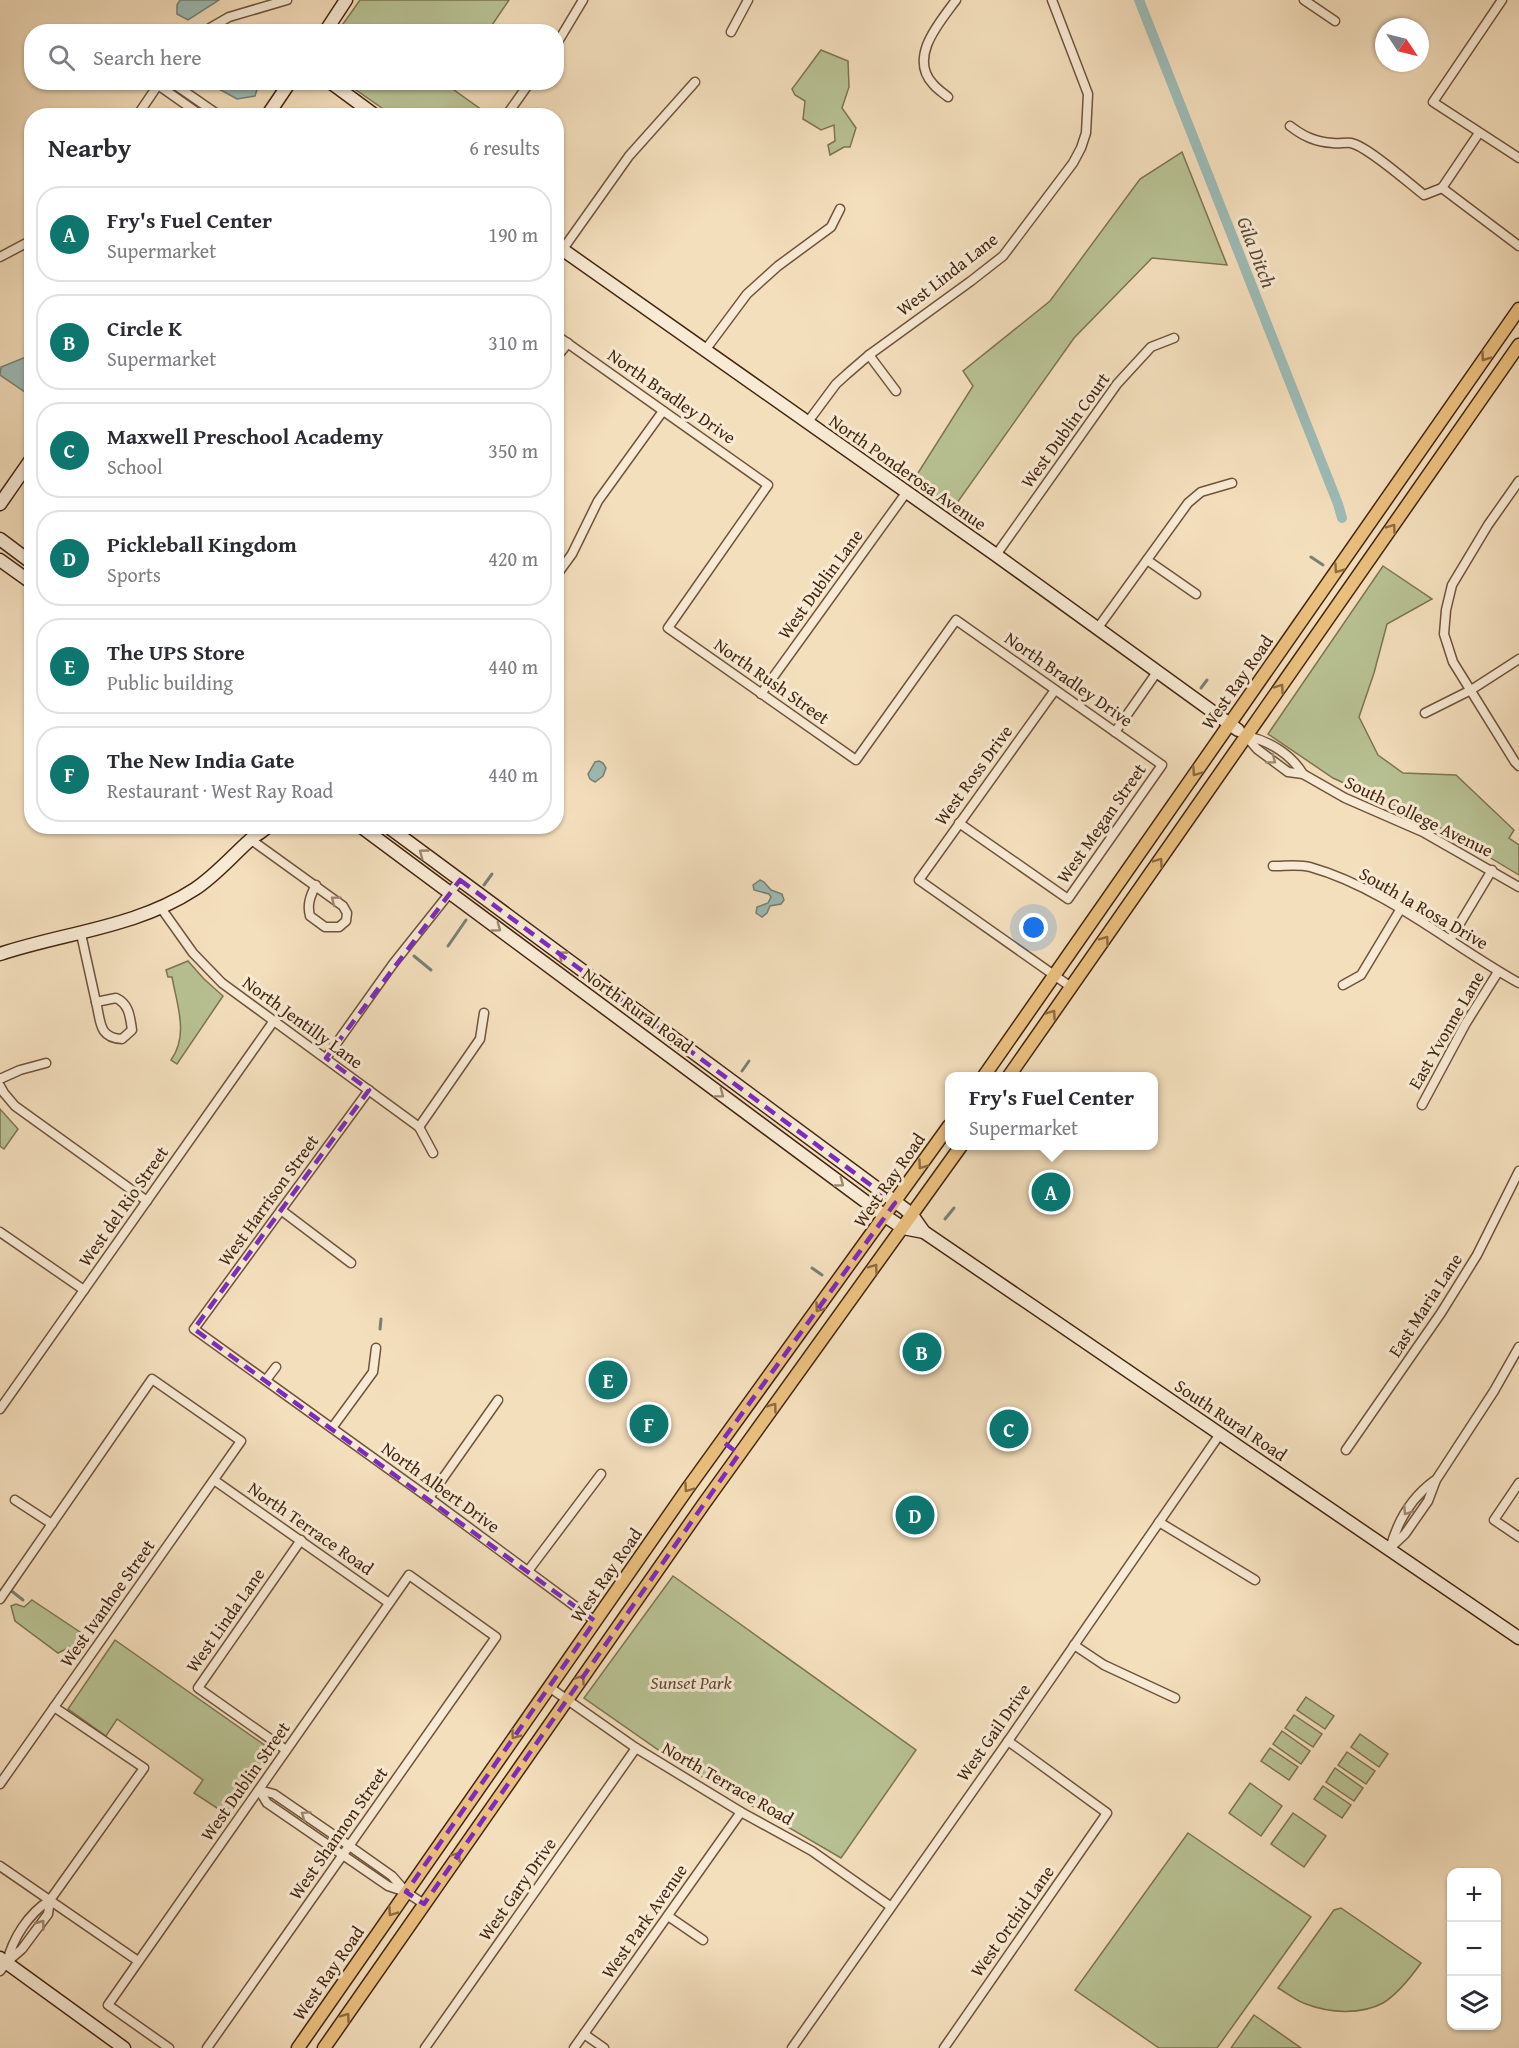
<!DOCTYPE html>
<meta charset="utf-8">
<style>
:root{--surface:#fff;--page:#f2f2f3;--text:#2b2b33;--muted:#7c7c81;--line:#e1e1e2;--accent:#0f766e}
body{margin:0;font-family:"Gentium Book Plus",serif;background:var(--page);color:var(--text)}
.controls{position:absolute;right:18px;bottom:18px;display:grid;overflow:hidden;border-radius:12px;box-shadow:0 2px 4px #0004}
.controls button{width:54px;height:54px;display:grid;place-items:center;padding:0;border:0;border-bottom:2px solid var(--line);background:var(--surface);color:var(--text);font:30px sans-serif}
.compass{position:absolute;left:1375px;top:18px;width:54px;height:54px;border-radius:50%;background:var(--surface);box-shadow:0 2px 4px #0004;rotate:125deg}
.you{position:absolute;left:1034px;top:928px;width:21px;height:21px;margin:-15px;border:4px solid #fff;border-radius:50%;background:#1a73e8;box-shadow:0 0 0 9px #1a73e833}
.badge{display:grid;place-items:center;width:39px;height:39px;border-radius:50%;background:var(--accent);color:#fff;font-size:20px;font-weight:700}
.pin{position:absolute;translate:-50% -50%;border:3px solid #fff;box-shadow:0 2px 6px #0006}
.popup{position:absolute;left:945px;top:1072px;width:213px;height:78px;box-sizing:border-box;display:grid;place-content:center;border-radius:12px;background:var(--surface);filter:drop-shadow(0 2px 4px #0005);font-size:20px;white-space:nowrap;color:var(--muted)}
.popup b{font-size:22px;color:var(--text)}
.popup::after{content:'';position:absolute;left:50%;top:100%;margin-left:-12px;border:12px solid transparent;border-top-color:var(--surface)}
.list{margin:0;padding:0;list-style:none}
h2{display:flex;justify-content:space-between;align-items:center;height:78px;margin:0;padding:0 24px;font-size:26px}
h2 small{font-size:20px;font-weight:400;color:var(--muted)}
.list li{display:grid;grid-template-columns:39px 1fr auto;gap:18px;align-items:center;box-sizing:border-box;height:96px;margin:0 12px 12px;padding:0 12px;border:2px solid var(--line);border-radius:24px}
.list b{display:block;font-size:22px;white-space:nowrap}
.list p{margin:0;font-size:20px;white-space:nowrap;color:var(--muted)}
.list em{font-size:20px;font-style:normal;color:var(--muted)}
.icon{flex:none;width:33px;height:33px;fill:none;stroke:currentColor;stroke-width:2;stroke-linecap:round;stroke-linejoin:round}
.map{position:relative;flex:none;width:1519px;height:2048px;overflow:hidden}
.search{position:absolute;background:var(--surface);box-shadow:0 2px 4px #0004;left:24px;top:24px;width:540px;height:66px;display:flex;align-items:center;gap:15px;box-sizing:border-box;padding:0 21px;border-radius:24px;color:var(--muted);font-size:22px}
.panel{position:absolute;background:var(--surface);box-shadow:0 2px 4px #0004;left:24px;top:108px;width:540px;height:726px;border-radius:24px}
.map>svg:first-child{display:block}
.green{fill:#b8c294;stroke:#7e7452;stroke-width:1.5}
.water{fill:#9dbcb7;stroke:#798074;stroke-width:1.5}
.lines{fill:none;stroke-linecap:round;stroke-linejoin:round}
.stream{stroke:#798074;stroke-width:3}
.canal{stroke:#9dbcb7;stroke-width:10}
.street-casing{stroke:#70543b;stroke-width:11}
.secondary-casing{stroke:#442610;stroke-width:15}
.primary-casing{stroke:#442610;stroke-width:15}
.street{stroke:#f8ead4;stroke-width:8}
.secondary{stroke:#f8ead4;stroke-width:12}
.primary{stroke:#eac07e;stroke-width:12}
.oneway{stroke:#8f6b42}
.oneway2{stroke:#9e8872}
.marked{fill:none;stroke:#7b2cbf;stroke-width:4.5;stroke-dasharray:12 8;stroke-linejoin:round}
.labels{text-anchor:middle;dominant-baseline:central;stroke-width:6;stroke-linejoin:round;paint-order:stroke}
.street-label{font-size:18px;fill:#442610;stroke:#f8ead4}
.park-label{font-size:18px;font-style:italic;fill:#614d31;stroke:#f8ead4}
.water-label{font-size:20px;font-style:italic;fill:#5a4c3a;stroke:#f8ead4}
</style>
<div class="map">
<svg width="1519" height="2048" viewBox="0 0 1519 2048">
<rect width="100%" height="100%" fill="#f4dfbd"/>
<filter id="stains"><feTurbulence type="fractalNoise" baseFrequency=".00333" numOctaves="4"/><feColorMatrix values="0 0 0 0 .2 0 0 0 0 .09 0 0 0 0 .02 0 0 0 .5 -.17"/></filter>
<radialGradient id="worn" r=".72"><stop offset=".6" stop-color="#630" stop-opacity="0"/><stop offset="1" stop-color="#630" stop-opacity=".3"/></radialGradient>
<!-- green -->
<g class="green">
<polygon points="360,0 509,0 488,31 338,31"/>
<polygon points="821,50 848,61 849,87 842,108 856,128 850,147 844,147 830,155 828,145 835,141 834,125 821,130 803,119 805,101 795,95 792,89"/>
<polygon points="346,83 453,83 450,87 489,115 392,115"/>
<polygon points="1182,152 1227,265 1152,258 1074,338 952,510 911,484 973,386 963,371 1050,301 1140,179"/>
<polygon points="1383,566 1432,599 1387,624 1374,673 1359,717 1378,755 1403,773 1456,775 1514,830 1509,838 1519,845 1519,875 1439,827 1333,778 1268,734"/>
<path d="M 188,961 L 204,979 L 223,996 L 177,1064 L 171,1060 C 189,1035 177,1005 172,977 L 168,977 L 166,970 Z"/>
<polygon points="0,1109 18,1129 4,1149 0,1146"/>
<polygon points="673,1576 916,1750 841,1858 670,1758 584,1698"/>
<polygon points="32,1600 80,1632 76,1644 58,1653 15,1621 11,1606 16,1604 24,1607"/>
<polygon points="115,1640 273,1751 229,1816 194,1793 203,1780 117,1719 106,1736 68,1709"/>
<polygon points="1306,1697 1334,1716 1325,1729 1297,1710"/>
<polygon points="1294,1715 1322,1734 1313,1747 1285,1728"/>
<polygon points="1282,1731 1310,1751 1301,1764 1273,1744"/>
<polygon points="1360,1734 1388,1754 1379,1767 1351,1747"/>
<polygon points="1270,1748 1298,1767 1289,1780 1261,1761"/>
<polygon points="1347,1752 1375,1771 1366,1784 1338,1765"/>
<polygon points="1335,1768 1363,1788 1354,1801 1326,1782"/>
<polygon points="1250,1783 1282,1806 1261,1836 1229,1813"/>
<polygon points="1323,1786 1351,1805 1342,1818 1314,1799"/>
<polygon points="1293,1813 1326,1836 1304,1867 1271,1844"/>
<polygon points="1188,1833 1311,1917 1217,2048 1159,2048 1075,1990"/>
<path d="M 1341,1908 L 1421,1963 C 1411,1977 1398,1994 1383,2003 C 1361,2015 1329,2013 1306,2004 C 1296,2001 1287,1993 1278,1988 L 1334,1910 Z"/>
<polygon points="1254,2015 1301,2048 1231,2048"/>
</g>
<!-- water -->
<g class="water">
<polygon points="180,0 219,0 188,20 177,14 177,5"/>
<polygon points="208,83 259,83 255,96 237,99"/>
<polygon points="31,355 32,355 31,396 0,375 1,367"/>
<polygon points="599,761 603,763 606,768 603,776 595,782 590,779 588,774 595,762"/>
<polygon points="760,880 764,882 771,890 782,894 784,900 781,904 770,906 767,913 762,917 756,913 757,907 768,903 771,897 769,894 754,890 753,885"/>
</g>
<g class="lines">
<!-- stream -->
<g class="stream">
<polyline points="1311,557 1323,565"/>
<polyline points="1201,688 1207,680"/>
<polyline points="484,885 492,874"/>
<polyline points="448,946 466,920"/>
<polyline points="414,956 431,970"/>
<polyline points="742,1071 749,1061"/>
<polyline points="945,1219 954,1208"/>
<polyline points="812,1268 822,1275"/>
<polyline points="380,1329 381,1319"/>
<polyline points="9,1589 23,1600"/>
</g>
<!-- canal -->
<polyline class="canal" points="1139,0 1338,504 1342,518"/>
<!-- street casing -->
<g class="street-casing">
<g id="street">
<polyline points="1304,0 1335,21"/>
<polyline points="1502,0 1433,102 1519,158"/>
<polyline points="203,32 229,17 287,0"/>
<polyline points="731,32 748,0"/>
<polyline points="556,45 583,0"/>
<polyline points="171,82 220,116"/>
<polyline points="158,85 202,116"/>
<path d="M 948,97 C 943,93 937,89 933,84 C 908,57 940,22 956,0"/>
<polyline points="137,116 160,82"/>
<polyline points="506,116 530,82"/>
<path d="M 1290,126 C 1303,136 1315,142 1333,143 C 1339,144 1346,142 1351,143 C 1367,146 1410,184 1424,195 L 1442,188"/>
<polyline points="1442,188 1519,246"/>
<polyline points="1442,188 1479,133"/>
<polyline points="563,249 629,156 695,82"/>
<polyline points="0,257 32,240"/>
<polyline points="556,335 768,485 668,628 856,760 956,620 1162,765 1068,899 959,823"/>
<polyline points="706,349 747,294 778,266 831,227 840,209"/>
<polyline points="869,355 896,391"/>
<polyline points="556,358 568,343"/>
<polyline points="807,423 836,384 847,374 869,355 971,281 1003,256 1073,163 1081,148 1086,133 1088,94 1052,0"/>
<polyline points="1519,481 1488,525 1452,585 1446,610 1444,634 1453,662 1515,762 1519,766"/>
<polyline points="996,555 1117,384 1151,347 1174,338"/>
<polyline points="1147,560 1196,594"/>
<polyline points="556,576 572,554 598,501 663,411"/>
<polyline points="1097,629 1188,503 1201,492 1232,483"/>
<polyline points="1055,690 919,880 1071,987"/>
<polyline points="761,694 906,493"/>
<polyline points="1425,713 1471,690 1519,659"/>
<polyline points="1115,732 1157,672"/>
<polyline points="1244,734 1257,749 1288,772 1303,774 1345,798 1423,832 1519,887"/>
<path d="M 1247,736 C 1269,741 1291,754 1303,774"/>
<path d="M 250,839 L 343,906 L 347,913 L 346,921 L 339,927 L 325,927 L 310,916 C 307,905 310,896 316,885"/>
<path d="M 1273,866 C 1285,866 1299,864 1310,867 C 1385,888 1452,946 1519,983"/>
<polyline points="161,908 193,953 222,983 419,1127 433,1153"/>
<polyline points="81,934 96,1002"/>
<polyline points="1450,940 1492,870"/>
<polyline points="1343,985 1361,975 1400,910"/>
<path d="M 116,998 C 129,1004 130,1016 132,1030 L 122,1039 C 98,1038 101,1021 96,1002 Z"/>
<polyline points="326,1058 393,964 460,880"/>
<polyline points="0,1079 20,1070 46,1063"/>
<polyline points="0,1086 4,1093 15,1106 147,1201"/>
<polyline points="369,1090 194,1329 429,1498 595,1621"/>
<polyline points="1422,1105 1466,1023 1498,972"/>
<polyline points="419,1127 480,1039 484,1013"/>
<polyline points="281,1210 351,1263"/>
<polyline points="0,1232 84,1290"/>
<polyline points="266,1380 276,1367"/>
<polyline points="0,1409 273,1022"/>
<polyline points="332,1428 373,1372 376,1348"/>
<polyline points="1346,1450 1441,1313 1477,1255 1519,1171"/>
<polyline points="214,1480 389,1603"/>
<polyline points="1519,1483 1494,1520 1519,1537"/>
<polyline points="429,1498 498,1400"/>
<polyline points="15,1500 52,1524"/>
<polyline points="1159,1522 1255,1580"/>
<polyline points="1389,1549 1405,1534 1428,1501 1436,1480 1494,1391 1519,1347"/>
<path d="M 1390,1549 C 1397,1522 1411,1498 1434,1481"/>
<polyline points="528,1571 601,1474"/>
<polyline points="0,1599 152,1379 241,1441 0,1784"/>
<polyline points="1074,1645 1104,1665 1175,1698"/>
<polyline points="549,1687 636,1748 741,1812 812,1851 890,1906"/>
<polyline points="286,1750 198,1688 301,1540"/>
<polyline points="259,1790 274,1794 341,1840 392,1876 406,1892 424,1904"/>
<polyline points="259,1790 267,1803 388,1886 406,1892"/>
<polyline points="0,1866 138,1961"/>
<polyline points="668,1916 703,1940"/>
<path d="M 7,1962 C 13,1938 28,1914 50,1900 L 144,1768 L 54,1707"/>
<polyline points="0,1971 7,1962 22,1949 48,1914 50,1900"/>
<polyline points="584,2034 604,2048"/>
<polyline points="169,2048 108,2005 409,1575 496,1637 207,2048"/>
<polyline points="425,2048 636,1748"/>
<polyline points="574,2048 741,1812"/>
<polyline points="792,2048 1008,1741 1220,1434"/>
<polyline points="944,2048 1107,1813 1008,1741"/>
</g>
</g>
<!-- secondary casing -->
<g class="secondary-casing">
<g id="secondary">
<polyline points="325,32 346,0"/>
<polyline points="330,82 376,116"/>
<polyline points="267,116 290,82"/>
<polyline points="556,245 996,555 1238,730"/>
<polyline points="0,504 32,458"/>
<polyline points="0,539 32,563"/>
<polyline points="0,560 32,583"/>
<polyline points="360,826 885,1216 903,1228 924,1232"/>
<polyline points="387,826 905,1209 912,1215 924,1232 1519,1638"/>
<path d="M 0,954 C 66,932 135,928 195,889 C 216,875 231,857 250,840 C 255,835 263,832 268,826"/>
<polyline points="0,1958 124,2048"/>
</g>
</g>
<!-- primary casing -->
<g class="primary-casing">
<g id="primary">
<polyline points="984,1076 1519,309"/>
<polyline points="1009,1076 1519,345"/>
<polyline points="298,2048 688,1488 949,1126"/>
<polyline points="324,2048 703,1505 961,1146"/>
</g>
</g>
<!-- street -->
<use href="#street" class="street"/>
<!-- secondary -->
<use href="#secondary" class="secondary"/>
<!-- primary -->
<use href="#primary" class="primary"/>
</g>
<!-- one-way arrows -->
<defs><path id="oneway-chevron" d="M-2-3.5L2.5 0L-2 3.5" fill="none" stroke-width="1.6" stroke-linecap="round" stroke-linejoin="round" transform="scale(1.5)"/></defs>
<g class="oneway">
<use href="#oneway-chevron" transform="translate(1485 357) rotate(125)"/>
<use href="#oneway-chevron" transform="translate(1392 528) rotate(-55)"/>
<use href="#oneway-chevron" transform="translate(1338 569) rotate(125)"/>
<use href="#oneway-chevron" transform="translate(1280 688) rotate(-55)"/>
<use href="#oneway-chevron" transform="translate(1196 772) rotate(125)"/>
<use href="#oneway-chevron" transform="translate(1159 862) rotate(-55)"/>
<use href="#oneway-chevron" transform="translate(1105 940) rotate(-55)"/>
<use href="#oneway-chevron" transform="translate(1052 1014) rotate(-55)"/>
<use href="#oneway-chevron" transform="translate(922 1165) rotate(125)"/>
<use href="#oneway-chevron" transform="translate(874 1268) rotate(-54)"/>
<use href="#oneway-chevron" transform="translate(819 1308) rotate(126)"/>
<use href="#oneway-chevron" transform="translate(773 1407) rotate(-54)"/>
<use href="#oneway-chevron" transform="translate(688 1488) rotate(125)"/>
<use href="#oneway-chevron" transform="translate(581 1679) rotate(-55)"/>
<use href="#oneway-chevron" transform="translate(515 1735) rotate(125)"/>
<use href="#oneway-chevron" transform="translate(457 1856) rotate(-55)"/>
<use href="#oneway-chevron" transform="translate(392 1912) rotate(125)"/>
<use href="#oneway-chevron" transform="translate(346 2017) rotate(-55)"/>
</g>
<g class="oneway2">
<use href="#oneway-chevron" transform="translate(1272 760) rotate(37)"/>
<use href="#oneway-chevron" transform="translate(423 853) rotate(-144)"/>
<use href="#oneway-chevron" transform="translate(335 900) rotate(-143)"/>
<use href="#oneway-chevron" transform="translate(497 928) rotate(36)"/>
<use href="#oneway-chevron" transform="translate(562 955) rotate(-144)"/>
<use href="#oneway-chevron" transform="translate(720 1094) rotate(37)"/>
<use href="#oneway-chevron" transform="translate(840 1183) rotate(36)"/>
<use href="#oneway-chevron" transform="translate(1407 1511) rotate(124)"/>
<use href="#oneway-chevron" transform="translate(305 1815) rotate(-145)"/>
<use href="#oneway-chevron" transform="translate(41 1924) rotate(-53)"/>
</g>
<!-- marked area -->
<path class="marked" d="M 460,880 L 895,1203 L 722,1441 L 739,1454 L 424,1904 L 406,1892 L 595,1621 L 194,1329 L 369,1090 L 326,1058 Z"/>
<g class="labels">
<!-- street labels -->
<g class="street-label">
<text transform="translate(947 274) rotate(-38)">West Linda Lane</text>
<text transform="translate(672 396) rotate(35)">North Bradley Drive</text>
<text transform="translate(1065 430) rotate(-54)">West Dublin Court</text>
<text transform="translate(908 472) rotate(35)">North Ponderosa Avenue</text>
<text transform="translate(820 584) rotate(-54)">West Dublin Lane</text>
<text transform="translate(1069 679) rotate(35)">North Bradley Drive</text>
<text transform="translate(772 681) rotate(35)">North Rush Street</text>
<text transform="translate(1237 682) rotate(-55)">West Ray Road</text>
<text transform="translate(973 775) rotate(-54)">West Ross Drive</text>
<text transform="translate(1419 816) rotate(26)">South College Avenue</text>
<text transform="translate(1101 823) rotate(-55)">West Megan Street</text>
<text transform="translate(1424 908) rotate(30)">South la Rosa Drive</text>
<text transform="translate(638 1010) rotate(36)">North Rural Road</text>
<text transform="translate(303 1022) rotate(36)">North Jentilly Lane</text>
<text transform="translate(1446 1030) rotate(-60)">East Yvonne Lane</text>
<text transform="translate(889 1180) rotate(-55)">West Ray Road</text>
<text transform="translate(268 1200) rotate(-54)">West Harrison Street</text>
<text transform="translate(123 1206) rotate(-55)">West del Rio Street</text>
<text transform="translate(1425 1305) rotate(-57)">East Maria Lane</text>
<text transform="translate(1231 1420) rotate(34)">South Rural Road</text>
<text transform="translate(441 1487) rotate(36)">North Albert Drive</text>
<text transform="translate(311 1528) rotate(35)">North Terrace Road</text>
<text transform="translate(606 1575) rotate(-55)">West Ray Road</text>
<text transform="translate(107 1603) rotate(-55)">West Ivanhoe Street</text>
<text transform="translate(225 1620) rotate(-55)">West Linda Lane</text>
<text transform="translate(993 1732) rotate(-55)">West Gail Drive</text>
<text transform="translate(245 1781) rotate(-55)">West Dublin Street</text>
<text transform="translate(728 1783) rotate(30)">North Terrace Road</text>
<text transform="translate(338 1833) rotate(-55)">West Shannon Street</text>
<text transform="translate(517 1889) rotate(-55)">West Gary Drive</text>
<text transform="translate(644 1921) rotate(-55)">West Park Avenue</text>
<text transform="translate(1012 1921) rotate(-55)">West Orchid Lane</text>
<text transform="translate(328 1973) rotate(-55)">West Ray Road</text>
</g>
<!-- park labels -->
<g class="park-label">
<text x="691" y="1682">Sunset Park</text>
</g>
<!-- water labels -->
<g class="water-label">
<text transform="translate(1257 252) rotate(69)">Gila Ditch</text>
</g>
</g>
<rect width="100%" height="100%" filter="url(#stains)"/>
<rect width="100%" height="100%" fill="url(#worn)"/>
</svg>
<div class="controls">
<button>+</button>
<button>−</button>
<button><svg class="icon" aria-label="layers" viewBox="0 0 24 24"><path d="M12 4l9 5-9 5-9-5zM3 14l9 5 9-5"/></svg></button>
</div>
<svg class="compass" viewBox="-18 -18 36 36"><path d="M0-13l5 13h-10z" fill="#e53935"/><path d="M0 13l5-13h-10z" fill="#7c7c81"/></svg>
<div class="you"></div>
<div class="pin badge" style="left:1051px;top:1192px">A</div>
<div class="popup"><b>Fry's Fuel Center</b>Supermarket</div>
<div class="pin badge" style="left:922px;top:1352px">B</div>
<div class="pin badge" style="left:1009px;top:1429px">C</div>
<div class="pin badge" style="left:915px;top:1515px">D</div>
<div class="pin badge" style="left:608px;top:1380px">E</div>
<div class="pin badge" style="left:649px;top:1424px">F</div>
<div class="search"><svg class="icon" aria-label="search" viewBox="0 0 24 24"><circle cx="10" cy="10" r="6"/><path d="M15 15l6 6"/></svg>Search here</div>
<section class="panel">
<h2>Nearby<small>6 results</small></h2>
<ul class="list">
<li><span class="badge">A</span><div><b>Fry's Fuel Center</b><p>Supermarket</p></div><em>190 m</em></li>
<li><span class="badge">B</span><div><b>Circle K</b><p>Supermarket</p></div><em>310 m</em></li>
<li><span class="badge">C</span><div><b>Maxwell Preschool Academy</b><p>School</p></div><em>350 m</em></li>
<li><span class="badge">D</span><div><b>Pickleball Kingdom</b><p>Sports</p></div><em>420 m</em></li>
<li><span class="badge">E</span><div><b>The UPS Store</b><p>Public building</p></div><em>440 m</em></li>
<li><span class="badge">F</span><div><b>The New India Gate</b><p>Restaurant · West Ray Road</p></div><em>440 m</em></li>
</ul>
</section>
</div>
